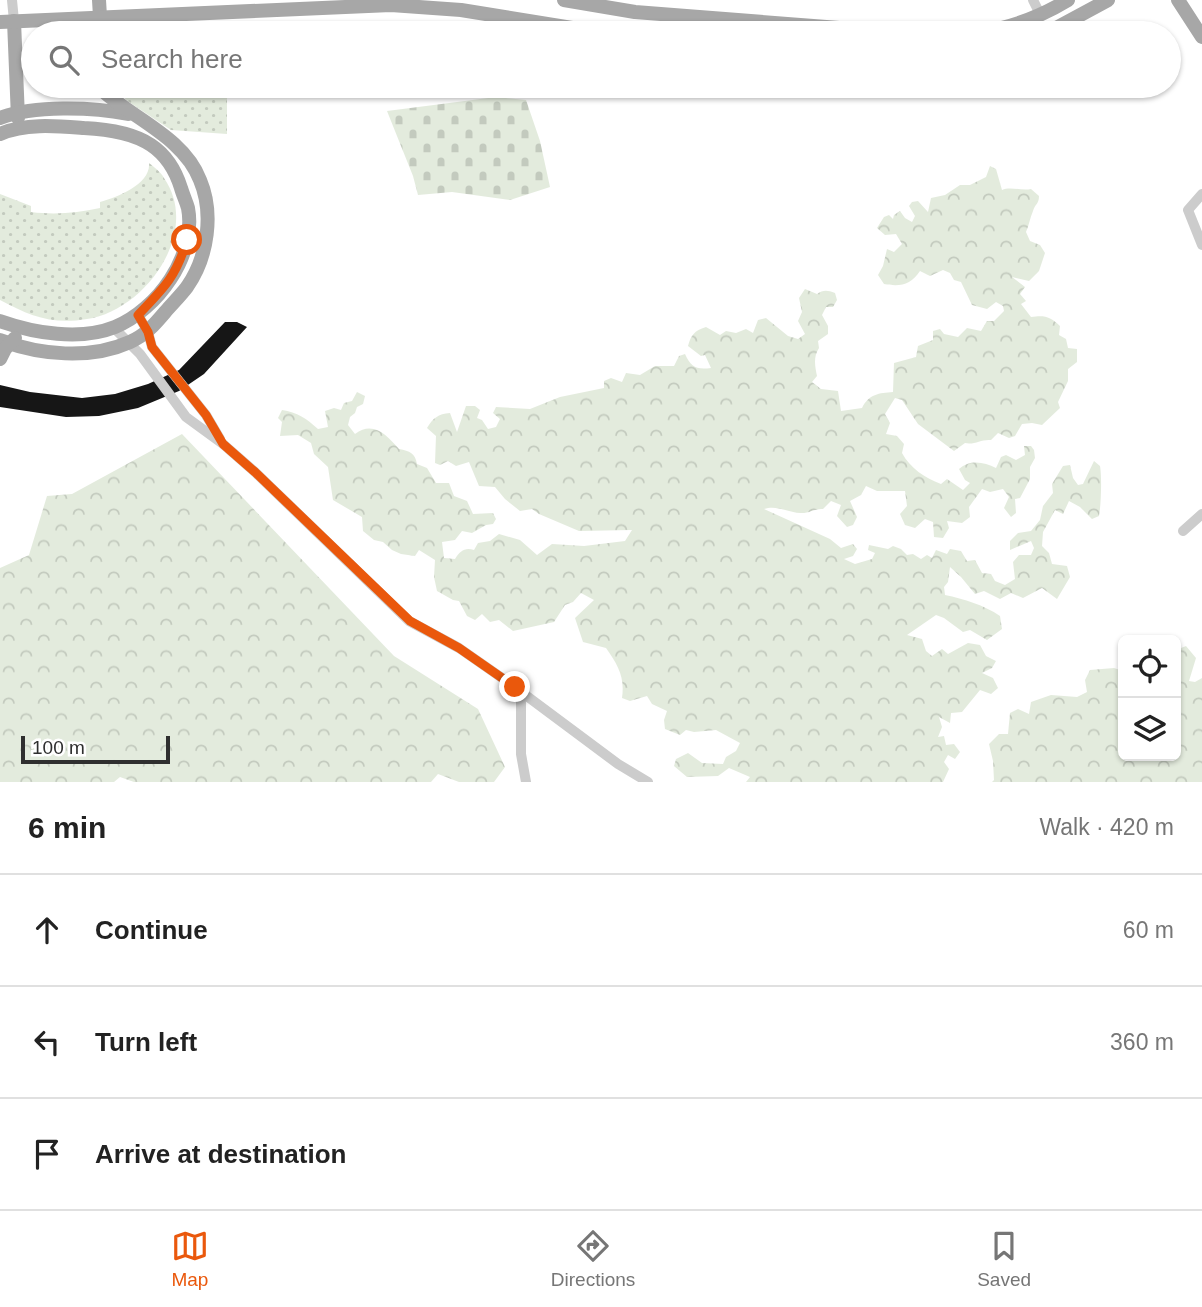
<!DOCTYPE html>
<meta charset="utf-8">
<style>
:root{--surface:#fff;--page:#f2f2f2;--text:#222;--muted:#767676;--line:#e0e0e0;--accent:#ea580c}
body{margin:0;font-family:Helvetica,sans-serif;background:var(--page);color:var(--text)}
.controls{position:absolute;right:21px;bottom:21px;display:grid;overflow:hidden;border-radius:10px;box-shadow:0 2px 5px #0004}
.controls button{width:63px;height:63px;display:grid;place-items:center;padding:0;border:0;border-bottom:2px solid var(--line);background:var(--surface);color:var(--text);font:35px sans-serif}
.scale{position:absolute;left:21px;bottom:18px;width:149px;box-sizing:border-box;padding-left:7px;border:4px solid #2f2f2f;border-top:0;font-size:19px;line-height:24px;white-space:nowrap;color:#2f2f2f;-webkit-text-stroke:5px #fff;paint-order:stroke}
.stop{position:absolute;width:21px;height:21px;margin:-16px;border:5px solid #ea580c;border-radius:50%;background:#fff}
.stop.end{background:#ea580c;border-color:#fff;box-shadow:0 2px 7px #0008}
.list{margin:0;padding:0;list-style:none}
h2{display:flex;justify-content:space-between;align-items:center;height:91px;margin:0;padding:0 28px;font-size:30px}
h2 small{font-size:23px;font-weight:400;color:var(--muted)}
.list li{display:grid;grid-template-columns:46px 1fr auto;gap:21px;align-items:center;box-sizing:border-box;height:112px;padding:0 28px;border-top:2px solid var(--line)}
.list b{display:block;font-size:26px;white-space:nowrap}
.list em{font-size:23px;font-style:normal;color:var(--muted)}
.icon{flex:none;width:38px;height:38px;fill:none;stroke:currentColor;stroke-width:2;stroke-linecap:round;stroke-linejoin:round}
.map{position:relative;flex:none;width:1202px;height:782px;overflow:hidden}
.search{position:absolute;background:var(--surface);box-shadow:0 2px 5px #0004;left:21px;right:21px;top:21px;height:77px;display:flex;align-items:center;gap:18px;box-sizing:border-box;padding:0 24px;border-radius:38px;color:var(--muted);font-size:26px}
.sheet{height:427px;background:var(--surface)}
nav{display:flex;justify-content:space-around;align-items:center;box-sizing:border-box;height:98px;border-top:2px solid var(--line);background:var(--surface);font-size:19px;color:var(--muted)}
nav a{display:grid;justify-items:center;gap:4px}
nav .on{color:var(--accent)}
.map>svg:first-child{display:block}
.grass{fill:url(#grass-dots)}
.forest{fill:url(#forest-crowns)}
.cemetery{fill:url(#cemetery-stones)}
.building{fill:#161616}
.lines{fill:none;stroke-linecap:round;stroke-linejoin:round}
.minor{stroke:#ccc;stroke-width:10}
.major{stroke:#a7a7a7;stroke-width:14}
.route{stroke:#ea580c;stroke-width:9}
</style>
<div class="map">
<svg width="1202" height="782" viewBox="0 0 1202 782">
<defs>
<pattern id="grass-dots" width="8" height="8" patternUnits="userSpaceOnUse" patternTransform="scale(1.75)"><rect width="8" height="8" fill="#e3ebdd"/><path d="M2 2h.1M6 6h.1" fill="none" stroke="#c3cabe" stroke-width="1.8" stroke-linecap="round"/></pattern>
<pattern id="forest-crowns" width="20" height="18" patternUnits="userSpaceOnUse" patternTransform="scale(1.75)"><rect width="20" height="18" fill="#e3ebdd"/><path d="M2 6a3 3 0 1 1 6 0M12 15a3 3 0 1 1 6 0" fill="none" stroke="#c3cabe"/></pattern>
<pattern id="cemetery-stones" width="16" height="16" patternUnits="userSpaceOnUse" patternTransform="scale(1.75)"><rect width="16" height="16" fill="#e3ebdd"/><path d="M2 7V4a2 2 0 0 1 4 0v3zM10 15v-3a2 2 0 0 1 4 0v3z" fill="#c3cabe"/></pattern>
</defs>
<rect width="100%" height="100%" fill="#fff"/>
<!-- grass -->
<g class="grass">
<polygon points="118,86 227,86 227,134 171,130 126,100"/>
<path d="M 149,163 C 154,167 161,172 164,178 C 202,233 144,311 87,319 C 52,325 30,316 0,300 L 0,194 L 31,206 L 31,212 C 55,215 77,213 100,208 L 100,202 C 118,197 151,184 149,163 Z"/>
</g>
<!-- forest -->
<g class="forest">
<path d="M 990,166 L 996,169 L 1002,190 C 1010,186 1021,191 1031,189 L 1039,196 C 1039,204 1035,204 1033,211 C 1030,218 1029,225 1026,232 L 1030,241 L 1040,245 L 1045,253 L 1039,271 L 1029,281 L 1012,277 L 1025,287 L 1020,294 L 1026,301 L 1021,304 L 1031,317 C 1044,315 1050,316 1060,326 L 1059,335 L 1066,339 L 1068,348 L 1077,349 L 1077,362 L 1068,369 L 1068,381 L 1058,402 L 1060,408 L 1042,425 L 1032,423 L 1022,424 L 1015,436 L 1009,438 L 998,433 L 991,440 C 981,439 975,445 965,443 L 954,451 L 918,424 L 902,400 L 895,398 L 885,414 L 890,423 L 886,434 L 897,436 L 904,444 L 902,453 C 910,468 925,478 941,484 L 947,479 L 963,490 L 970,483 L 965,480 L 959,469 C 970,459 984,462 996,468 L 1001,457 L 1006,455 L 1016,460 L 1025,455 L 1024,446 L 1031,446 L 1034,450 L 1035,458 L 1030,467 L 1030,479 L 1020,498 L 1015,499 L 1016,513 L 1011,517 L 1004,508 L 1009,497 L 1003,489 L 990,492 L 982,489 L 969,507 L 970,517 L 962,523 L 947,521 L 949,528 L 943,538 L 934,537 L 933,522 L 925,519 L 915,528 L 905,525 L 900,514 L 907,506 L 905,491 L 877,491 L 866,486 L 861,495 L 850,501 L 857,517 L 853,525 L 847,527 L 837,516 L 841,505 L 831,501 L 823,509 C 815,508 808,514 800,513 C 786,512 777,505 764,509 L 830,539 L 841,548 L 853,544 L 857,549 L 853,556 L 844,559 L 855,564 L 872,559 L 875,553 L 868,550 L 869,545 L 888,549 L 893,546 L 901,549 L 907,555 L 913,554 L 921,559 L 927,555 L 932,558 L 936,550 L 947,554 L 950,549 L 961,551 L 967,561 L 975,560 L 982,573 L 991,574 L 995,581 L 1005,585 L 1015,579 L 1013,562 L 1019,555 L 1031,555 L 1034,548 L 1031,541 L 1010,550 L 1010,541 L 1018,533 L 1031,531 L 1040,520 L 1043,506 L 1053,493 L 1052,484 L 1063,466 L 1070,465 L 1073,478 L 1078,485 L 1083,484 L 1094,461 L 1100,466 C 1102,476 1101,506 1099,516 L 1092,519 L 1080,507 L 1069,501 L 1063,514 L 1055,510 L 1043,532 L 1042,546 L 1049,553 L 1052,564 L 1067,566 L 1070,577 L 1057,599 L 1042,588 L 1023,598 L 1011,593 L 1000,599 L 984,591 L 975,594 L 961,577 L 950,567 L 948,582 L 944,587 L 945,595 C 964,599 984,605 1000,616 L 1002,629 L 987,640 L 970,630 L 963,632 L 944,618 L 936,615 L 907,635 L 922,639 L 926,651 L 932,656 L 942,649 L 948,654 L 968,643 L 980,645 L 986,656 L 996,661 L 992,668 L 982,673 L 993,678 L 998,688 L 991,694 L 980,690 L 962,712 L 951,713 L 950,723 L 939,717 L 942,727 L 938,737 L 944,736 L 946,745 L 954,744 L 960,752 L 955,759 L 948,755 L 944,762 L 949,769 L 943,782 L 746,782 L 750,777 L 729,768 L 718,776 L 687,777 L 674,766 L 676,759 L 688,753 L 702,763 L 723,764 L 726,757 L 736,751 L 740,743 L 716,730 L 694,732 L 686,730 L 680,735 L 665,729 L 664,720 L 667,711 L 652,704 L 647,696 L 630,701 L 622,698 C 625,677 618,665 606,648 L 583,642 L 575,618 L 594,600 L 581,593 L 573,602 L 565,605 L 554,622 L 513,631 L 499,620 L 490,622 L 482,614 L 475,620 L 467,616 L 459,601 L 453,600 L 437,591 L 434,577 L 435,560 L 419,550 L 415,556 L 401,554 L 392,550 L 383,542 L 374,540 L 363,531 L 362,517 L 333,500 L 328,467 L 314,454 L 311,443 L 298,435 L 280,436 L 282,422 L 278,418 L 282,410 C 297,412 307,419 318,429 L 328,427 L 325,411 L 334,408 L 341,410 L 344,403 L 352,401 L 357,392 L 365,396 L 363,404 L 357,407 L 355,413 L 350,417 L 348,425 L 355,434 C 373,420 387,435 399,449 C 410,451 415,453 417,464 L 427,468 L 436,483 L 449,483 L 454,496 L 467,501 L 473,514 L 493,513 L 496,519 L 493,524 L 486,525 L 472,533 L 462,531 L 455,540 L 442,542 L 444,558 L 455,559 C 460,551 465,547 474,550 L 478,543 L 490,541 L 499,534 L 520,540 L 537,555 L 552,544 L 584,546 L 625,541 L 632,530 L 579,531 L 539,514 L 532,509 L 520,511 L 505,499 L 495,487 L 479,486 L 469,462 L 456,466 L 448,461 L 440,465 L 435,463 L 436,436 L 427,428 C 433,418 438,414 450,413 L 457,432 L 466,406 L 475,406 L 480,410 L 477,418 L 482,420 L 488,429 L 496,427 L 500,419 L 493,413 L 496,407 L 530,409 L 560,397 L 604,388 L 604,381 L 611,378 L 622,382 L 626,373 L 640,375 L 655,366 L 674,366 L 679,356 L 685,354 C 691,367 696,370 711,368 L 705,355 L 701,356 L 688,346 C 691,335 694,331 706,327 L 720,335 L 726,331 L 736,333 L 746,329 L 753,333 L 758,320 L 766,318 L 788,336 L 798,339 L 805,334 L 798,321 L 802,312 L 799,298 L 805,289 L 817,294 C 823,290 827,290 835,293 L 837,300 L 833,307 L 826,307 L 822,315 L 828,326 L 828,334 L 818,341 L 819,348 C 813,357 815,366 817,376 L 812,382 L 821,389 L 838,391 L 841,411 L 862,408 C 869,394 879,393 893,392 L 894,363 L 916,357 L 918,346 L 933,340 L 933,331 L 940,329 L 944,334 L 958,337 L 967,328 L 981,331 L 987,321 L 994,321 L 1004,311 L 1003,306 L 996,302 L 987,309 L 972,305 L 961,282 L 954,280 L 950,273 L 943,270 L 930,276 L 920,271 C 911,285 900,287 884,284 L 878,275 L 883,266 L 887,249 L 894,252 L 902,244 L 896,234 L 885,235 L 877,228 L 884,217 L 889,215 L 893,219 L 894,215 L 900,211 L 905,218 L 912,222 L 915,216 L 909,206 L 912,202 L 918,201 L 928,212 L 931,198 L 945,195 L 960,185 L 970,185 L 986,177 Z"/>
<polygon points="182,434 394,656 478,709 505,767 494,782 459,782 438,774 431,782 134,782 120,777 114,782 0,782 0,568 29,555 47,496 72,494"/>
<polygon points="1186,646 1196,658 1189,681 1195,682 1202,678 1202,782 992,782 994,780 993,761 989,744 999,734 1008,734 1010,713 1018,709 1029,714 1031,702 1051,695 1077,697 1087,692 1085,680 1090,670 1114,668 1123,671 1123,756 1176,756 1176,650"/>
</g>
<!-- cemetery -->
<polygon class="cemetery" points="496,97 526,100 540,141 550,187 510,200 452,192 418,195 413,176 387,111"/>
<!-- building -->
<polygon class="building" points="225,322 237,322 247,327 204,374 179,391 138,408 99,416 66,417 0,407 0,385 30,392 82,398 115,394 148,384 179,370"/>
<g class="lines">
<!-- minor -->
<g class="minor">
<polyline points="12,0 14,21"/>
<polyline points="1033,0 1040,14"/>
<polyline points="1202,194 1188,210 1202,245"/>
<polyline points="138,315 148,332 152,347 206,415 220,439"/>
<polyline points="114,328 140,354 186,417 223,444 255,472 409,621 459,648 515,687 521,701 521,754 526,782"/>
<polyline points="1183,531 1202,514"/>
<polyline points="516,688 618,764 648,782"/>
</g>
<!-- major -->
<g class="major">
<polyline points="99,0 101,33"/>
<polyline points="564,0 635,12 904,33"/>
<polyline points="1178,0 1202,37"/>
<polyline points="14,21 18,118"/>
<polyline points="0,22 391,5 461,10 603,33"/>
<path d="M 975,33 C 1007,29 1040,17 1068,0"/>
<polyline points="1047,33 1108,0"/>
<path d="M 0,118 C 33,105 93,107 128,114"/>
<path d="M 0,134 C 25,123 57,126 84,128 C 106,129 133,133 151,145 C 166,155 176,172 181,188 C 183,195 186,201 188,208 C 197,255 157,310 115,327 C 80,341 34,333 0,321"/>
<path d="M 0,340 C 40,355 90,360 130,342 C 146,335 155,324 166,311 C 173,303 181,295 187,287 C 208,257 214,213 200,180 C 184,138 134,119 103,91"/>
<polyline points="0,359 5,349 15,338"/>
</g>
</g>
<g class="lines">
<!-- route -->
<path class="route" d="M 187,240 C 176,277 164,288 138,315 L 148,332 L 152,347 L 206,415 L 223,444 L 255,472 L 410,621 L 459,648 L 515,687"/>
</g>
</svg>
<div class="controls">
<button><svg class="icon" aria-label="locate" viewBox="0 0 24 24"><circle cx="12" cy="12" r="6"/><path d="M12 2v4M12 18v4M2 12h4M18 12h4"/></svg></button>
<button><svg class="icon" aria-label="layers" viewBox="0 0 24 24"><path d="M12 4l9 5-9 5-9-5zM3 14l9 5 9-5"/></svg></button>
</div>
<div class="scale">100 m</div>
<div class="stop" style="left:187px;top:240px"></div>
<div class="stop end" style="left:515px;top:687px"></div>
<div class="search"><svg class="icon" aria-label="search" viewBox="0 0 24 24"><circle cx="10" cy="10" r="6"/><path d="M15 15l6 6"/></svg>Search here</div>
</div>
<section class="sheet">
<h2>6 min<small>Walk · 420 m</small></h2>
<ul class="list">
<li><svg class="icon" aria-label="ahead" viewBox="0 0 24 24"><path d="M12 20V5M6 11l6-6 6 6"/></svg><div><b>Continue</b></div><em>60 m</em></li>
<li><svg class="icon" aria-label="left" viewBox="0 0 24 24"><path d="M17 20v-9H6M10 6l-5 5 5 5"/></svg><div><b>Turn left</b></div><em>360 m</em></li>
<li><svg class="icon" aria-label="arrive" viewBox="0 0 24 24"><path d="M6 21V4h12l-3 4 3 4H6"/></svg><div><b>Arrive at destination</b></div></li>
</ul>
</section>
<nav>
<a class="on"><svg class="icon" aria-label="map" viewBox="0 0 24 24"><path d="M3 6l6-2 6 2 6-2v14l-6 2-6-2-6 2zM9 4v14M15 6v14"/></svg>Map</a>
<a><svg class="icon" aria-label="directions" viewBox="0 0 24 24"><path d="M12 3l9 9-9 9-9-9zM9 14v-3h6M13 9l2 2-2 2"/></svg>Directions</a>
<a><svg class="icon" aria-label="saved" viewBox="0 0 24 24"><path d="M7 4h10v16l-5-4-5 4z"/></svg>Saved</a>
</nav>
